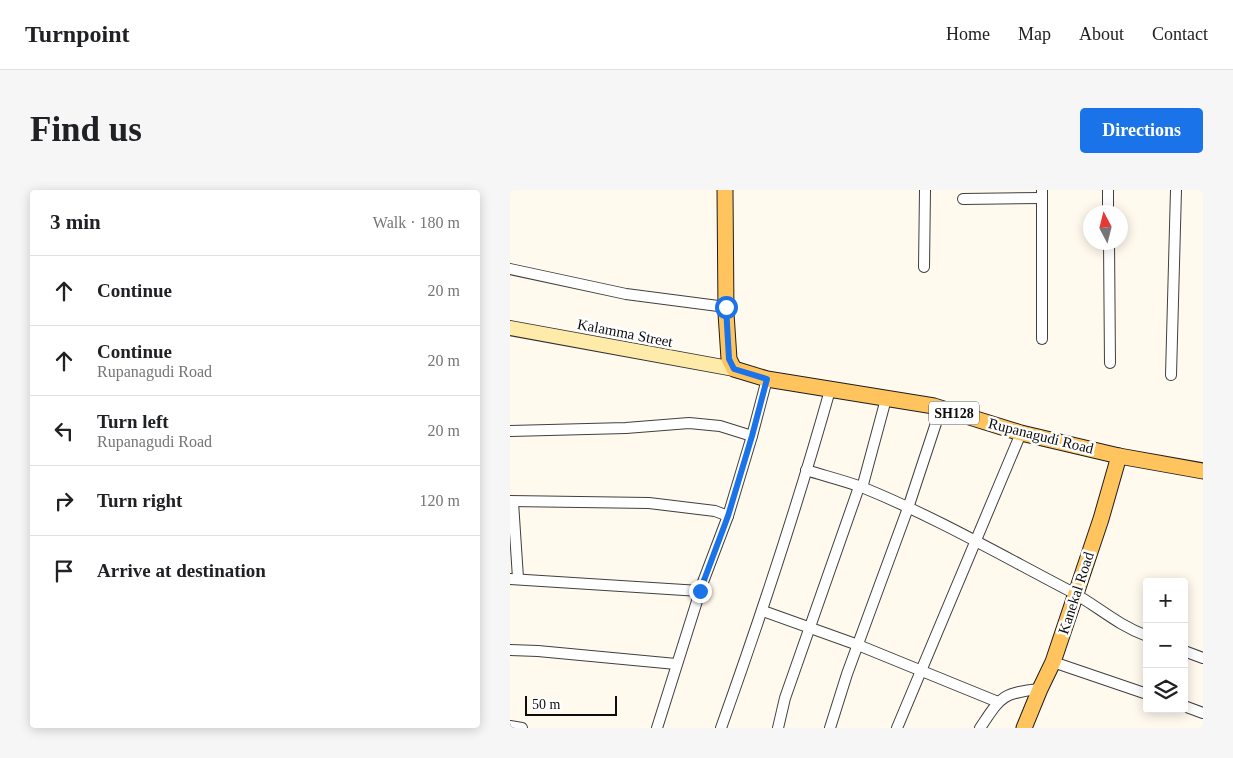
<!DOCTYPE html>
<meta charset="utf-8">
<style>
:root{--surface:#fff;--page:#f6f6f6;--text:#202124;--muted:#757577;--line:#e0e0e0;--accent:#1a73e8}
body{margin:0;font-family:"Times New Roman",serif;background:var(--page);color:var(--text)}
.controls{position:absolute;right:15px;bottom:15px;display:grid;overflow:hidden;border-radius:5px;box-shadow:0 2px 12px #0003}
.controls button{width:45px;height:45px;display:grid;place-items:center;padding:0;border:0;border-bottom:1px solid var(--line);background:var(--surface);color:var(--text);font:25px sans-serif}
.compass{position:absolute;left:573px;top:15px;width:45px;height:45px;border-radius:50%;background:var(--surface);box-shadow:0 2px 12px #0003;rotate:353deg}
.scale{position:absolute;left:15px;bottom:12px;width:92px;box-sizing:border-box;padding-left:5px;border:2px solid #0d0d0d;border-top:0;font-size:14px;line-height:18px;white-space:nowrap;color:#0d0d0d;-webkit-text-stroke:4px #fff;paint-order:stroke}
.stop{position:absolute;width:15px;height:15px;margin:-11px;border:4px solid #1a73e8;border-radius:50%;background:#fff}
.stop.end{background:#1a73e8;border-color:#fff;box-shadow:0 1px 5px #0008}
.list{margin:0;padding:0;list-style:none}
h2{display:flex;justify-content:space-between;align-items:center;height:65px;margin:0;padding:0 20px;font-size:21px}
h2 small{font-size:16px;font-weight:400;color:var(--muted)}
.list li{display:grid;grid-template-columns:32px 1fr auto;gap:15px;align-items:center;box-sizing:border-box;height:70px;padding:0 20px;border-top:1px solid var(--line)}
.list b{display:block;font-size:19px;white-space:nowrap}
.list p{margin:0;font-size:16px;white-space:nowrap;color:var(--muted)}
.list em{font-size:16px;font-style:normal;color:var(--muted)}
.icon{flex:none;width:28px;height:28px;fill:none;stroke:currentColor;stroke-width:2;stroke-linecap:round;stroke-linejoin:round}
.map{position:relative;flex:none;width:693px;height:538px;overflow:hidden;border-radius:5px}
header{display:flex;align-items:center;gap:30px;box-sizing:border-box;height:70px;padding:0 25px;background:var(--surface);border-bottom:1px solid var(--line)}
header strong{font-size:24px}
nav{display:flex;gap:28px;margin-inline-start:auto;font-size:18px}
.intro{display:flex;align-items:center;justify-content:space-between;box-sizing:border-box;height:120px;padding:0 30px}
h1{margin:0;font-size:35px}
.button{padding:12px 22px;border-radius:5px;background:var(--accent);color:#fff;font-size:18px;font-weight:700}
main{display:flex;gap:30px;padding:0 30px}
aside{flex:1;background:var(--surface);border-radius:5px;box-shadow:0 2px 12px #0003}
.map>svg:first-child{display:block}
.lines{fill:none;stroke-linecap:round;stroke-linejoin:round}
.street-casing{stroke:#404040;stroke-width:12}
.secondary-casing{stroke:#2f2f2f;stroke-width:16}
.primary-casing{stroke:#1e1e1e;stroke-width:17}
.street{stroke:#fff;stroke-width:10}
.secondary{stroke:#ffeba9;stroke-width:14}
.primary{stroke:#ffc45e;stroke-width:15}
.route{stroke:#1a73e8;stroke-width:6}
.labels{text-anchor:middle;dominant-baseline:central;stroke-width:5;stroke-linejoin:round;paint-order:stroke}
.shield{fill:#fff;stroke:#565656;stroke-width:1}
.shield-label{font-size:14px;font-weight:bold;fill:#0d0d0d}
.street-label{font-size:15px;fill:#0d0d0d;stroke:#fff}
</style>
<header>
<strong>Turnpoint</strong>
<nav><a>Home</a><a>Map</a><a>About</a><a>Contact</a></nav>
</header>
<div class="intro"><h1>Find us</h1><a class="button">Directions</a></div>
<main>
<aside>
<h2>3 min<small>Walk · 180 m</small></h2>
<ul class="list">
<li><svg class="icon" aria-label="ahead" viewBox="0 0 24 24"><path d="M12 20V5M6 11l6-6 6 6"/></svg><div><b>Continue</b></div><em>20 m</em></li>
<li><svg class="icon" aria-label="ahead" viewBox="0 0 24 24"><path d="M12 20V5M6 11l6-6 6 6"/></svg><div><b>Continue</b><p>Rupanagudi Road</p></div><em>20 m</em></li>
<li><svg class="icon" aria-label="left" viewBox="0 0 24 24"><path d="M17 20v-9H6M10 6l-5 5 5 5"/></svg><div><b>Turn left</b><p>Rupanagudi Road</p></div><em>20 m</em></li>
<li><svg class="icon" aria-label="right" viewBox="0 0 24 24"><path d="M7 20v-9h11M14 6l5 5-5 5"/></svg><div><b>Turn right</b></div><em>120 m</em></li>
<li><svg class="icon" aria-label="arrive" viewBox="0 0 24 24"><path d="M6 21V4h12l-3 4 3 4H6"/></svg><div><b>Arrive at destination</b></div></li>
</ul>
</aside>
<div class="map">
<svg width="693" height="538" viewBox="0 0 693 538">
<rect width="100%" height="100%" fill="#fff9ee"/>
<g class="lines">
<!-- street casing -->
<g class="street-casing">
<g id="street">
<polyline points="598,0 598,22"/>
<polyline points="453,9 532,8"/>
<polyline points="599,52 600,173"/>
<polyline points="414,77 415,0"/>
<polyline points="0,79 116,104 216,117"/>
<polyline points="532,149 532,0"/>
<polyline points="661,185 666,0"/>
<polyline points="0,241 116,238 179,233 210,236 242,246"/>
<path d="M 296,280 C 315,286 336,291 354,298 C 425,327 491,365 558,400 C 587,415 605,434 637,446"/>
<polyline points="352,298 376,209"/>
<polyline points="0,311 139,313 205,321 218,326"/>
<polyline points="3,312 8,388"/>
<polyline points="0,389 190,401"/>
<polyline points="253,421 348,455 488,512"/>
<polyline points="0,460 28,461 166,474"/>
<polyline points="674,461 693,468"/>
<polyline points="543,472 637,504"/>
<polyline points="674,516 693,523"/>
<polyline points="0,536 12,538"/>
<polyline points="147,538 193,392 218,326 242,246 257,189"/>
<path d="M 211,538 C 251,426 288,314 320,200"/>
<polyline points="268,538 275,508 349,297"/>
<polyline points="320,538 337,484 398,318 431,218"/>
<polyline points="387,538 511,243"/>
<path d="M 470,538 C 491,507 491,503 530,499"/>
</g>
</g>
<!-- secondary casing -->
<g class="secondary-casing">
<polyline id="secondary" points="0,138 224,179"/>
</g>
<!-- primary casing -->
<g class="primary-casing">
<g id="primary">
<polyline points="215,0 216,123 219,169 224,179 257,189 424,216 511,243 609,266 693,281"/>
<polyline points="514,538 530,499 543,472 591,329 609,266"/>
</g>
</g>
<!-- street -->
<use href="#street" class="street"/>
<!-- secondary -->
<use href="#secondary" class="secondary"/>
<!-- primary -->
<use href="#primary" class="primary"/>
</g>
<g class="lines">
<!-- route -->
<polyline class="route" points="190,401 218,326 242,246 257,189 224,179 219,169 216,117"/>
</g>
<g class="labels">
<!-- shield labels -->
<rect class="shield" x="419" y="211.5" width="50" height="23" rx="4"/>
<g class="shield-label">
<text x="444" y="223">SH128</text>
</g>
<!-- street labels -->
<g class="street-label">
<text transform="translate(115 143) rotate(11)">Kalamma Street</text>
<text transform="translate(531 246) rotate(14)">Rupanagudi Road</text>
<text transform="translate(566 403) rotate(-72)">Kanekal Road</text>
</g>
</g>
</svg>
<div class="controls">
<button>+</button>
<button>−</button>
<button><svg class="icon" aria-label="layers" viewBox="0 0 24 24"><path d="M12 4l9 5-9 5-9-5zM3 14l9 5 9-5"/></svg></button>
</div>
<svg class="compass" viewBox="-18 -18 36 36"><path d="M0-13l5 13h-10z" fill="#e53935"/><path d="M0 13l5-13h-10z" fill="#757577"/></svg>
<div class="scale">50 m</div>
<div class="stop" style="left:216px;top:117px"></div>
<div class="stop end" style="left:190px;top:401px"></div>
</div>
</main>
